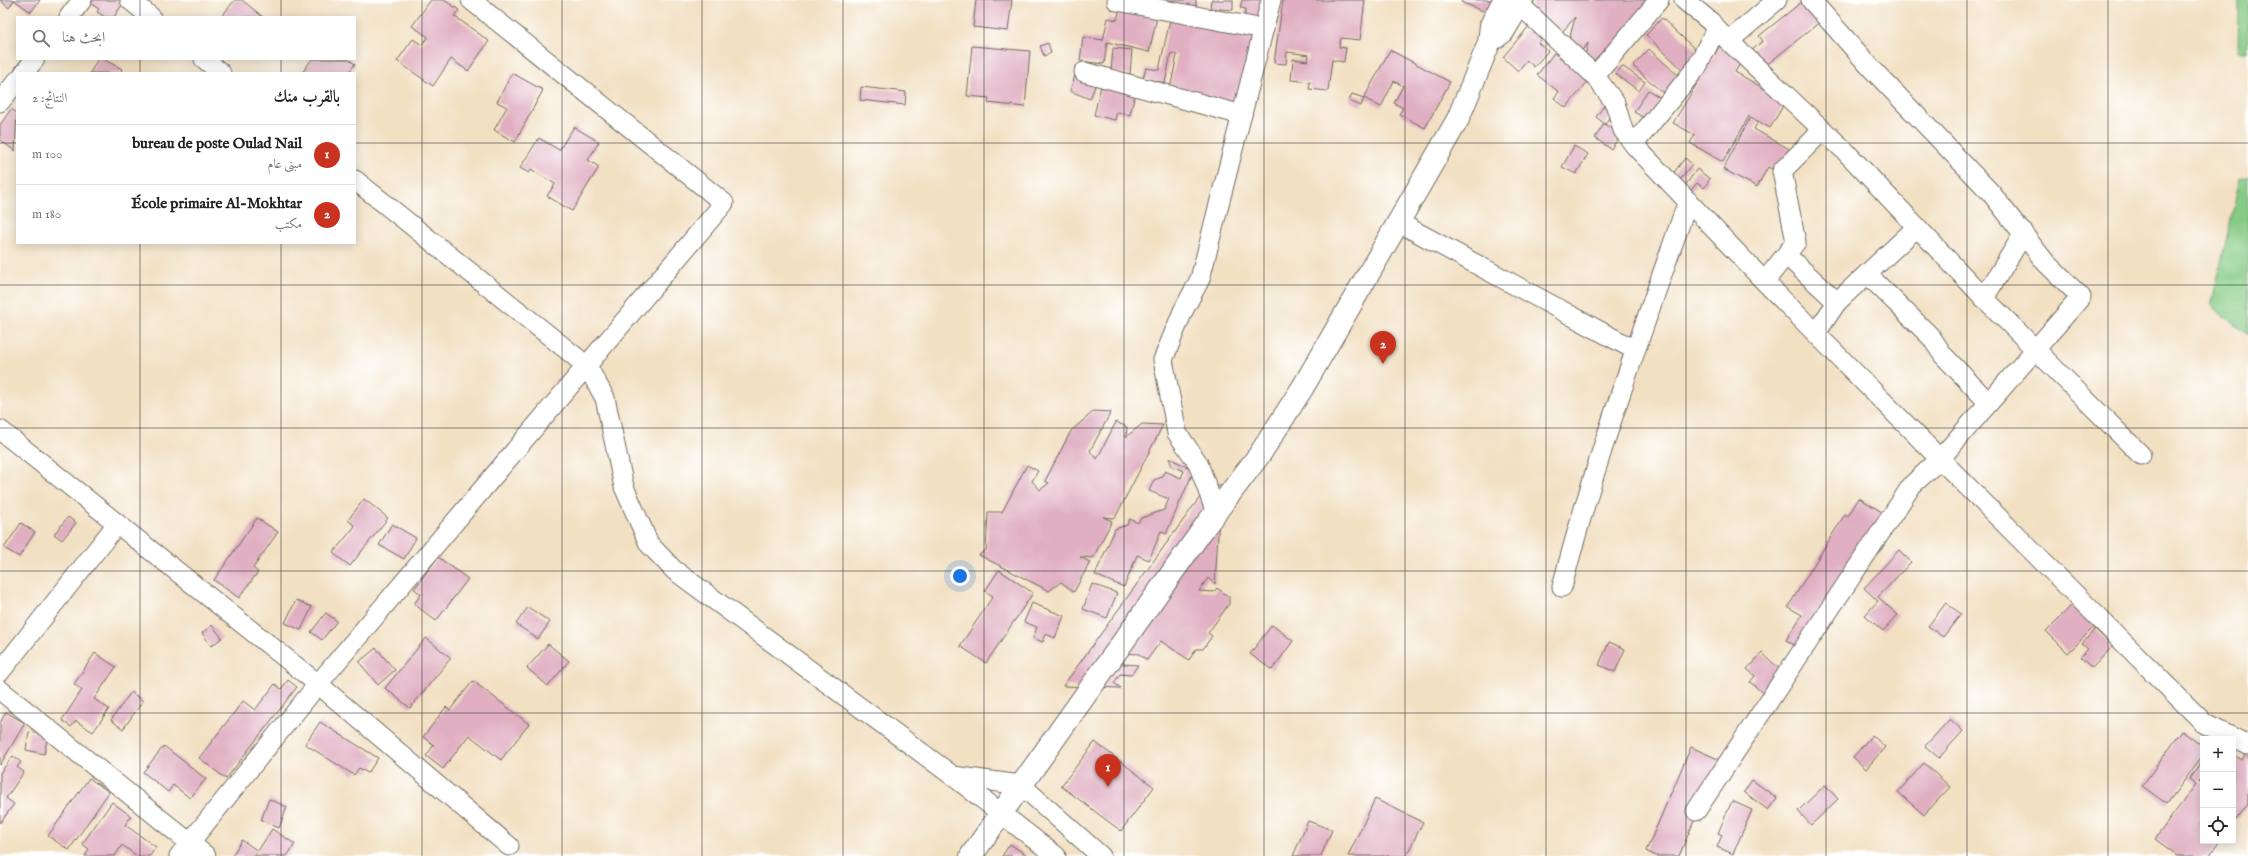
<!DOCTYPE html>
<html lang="ar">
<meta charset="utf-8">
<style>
:root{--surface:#fff;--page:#f2f2f2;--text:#202124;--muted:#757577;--line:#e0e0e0;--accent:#c8321e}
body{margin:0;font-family:"IM FELL English",Amiri,serif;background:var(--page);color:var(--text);direction:rtl}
.controls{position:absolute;right:12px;bottom:12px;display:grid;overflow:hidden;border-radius:0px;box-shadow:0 2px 10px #0003}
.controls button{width:36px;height:36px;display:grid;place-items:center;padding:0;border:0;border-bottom:1px solid var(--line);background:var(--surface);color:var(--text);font:20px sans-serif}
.you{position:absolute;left:960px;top:576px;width:14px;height:14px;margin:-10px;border:3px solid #fff;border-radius:50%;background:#1a73e8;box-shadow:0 0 0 6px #1a73e833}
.badge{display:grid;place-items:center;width:26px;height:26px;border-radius:50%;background:var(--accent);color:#fff;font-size:13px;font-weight:700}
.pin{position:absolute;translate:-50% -33px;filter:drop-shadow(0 1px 2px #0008)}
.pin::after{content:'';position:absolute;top:21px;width:14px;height:12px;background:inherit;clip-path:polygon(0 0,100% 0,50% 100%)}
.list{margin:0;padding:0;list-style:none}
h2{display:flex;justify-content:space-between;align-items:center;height:52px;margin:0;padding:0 16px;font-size:17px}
h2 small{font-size:13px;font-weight:400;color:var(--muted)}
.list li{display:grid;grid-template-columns:26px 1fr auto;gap:12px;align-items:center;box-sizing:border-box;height:60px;padding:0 16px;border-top:1px solid var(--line)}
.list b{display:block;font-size:15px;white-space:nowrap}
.list p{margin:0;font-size:13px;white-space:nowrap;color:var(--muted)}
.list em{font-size:13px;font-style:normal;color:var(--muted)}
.icon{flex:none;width:22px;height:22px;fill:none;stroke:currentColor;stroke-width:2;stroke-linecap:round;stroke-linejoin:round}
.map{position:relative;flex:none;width:2248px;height:856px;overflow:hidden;direction:ltr}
.search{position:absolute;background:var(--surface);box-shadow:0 2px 10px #0003;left:16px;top:16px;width:340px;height:44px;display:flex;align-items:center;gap:10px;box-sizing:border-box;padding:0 14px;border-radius:0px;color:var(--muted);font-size:15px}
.panel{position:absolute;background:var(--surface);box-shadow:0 2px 10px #0003;left:16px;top:72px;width:340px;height:172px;border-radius:0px;direction:rtl}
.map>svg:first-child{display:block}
.green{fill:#86cb85;stroke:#587b58}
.building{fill:#e0afc1}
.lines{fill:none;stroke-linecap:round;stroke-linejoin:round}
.street-casing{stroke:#716a60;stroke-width:21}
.secondary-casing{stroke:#716a60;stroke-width:24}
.street{stroke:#fff;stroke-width:19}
.secondary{stroke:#fff;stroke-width:22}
.grid{fill:none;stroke:#2b2b2b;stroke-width:1;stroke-opacity:0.55}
</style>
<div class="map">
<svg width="2248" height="856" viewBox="0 0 2248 856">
<rect width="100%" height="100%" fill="#fff"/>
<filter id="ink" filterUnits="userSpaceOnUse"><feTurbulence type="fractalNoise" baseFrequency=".025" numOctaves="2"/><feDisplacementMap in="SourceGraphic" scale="8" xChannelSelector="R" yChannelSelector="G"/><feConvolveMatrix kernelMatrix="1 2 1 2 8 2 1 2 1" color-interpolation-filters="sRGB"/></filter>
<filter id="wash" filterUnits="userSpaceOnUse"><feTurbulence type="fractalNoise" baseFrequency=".012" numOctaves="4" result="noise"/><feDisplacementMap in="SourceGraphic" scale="16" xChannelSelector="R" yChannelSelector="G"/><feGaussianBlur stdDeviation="0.9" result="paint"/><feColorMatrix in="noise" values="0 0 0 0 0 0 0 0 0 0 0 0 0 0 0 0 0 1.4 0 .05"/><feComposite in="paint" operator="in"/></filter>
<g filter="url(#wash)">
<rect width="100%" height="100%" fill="#f2e0c2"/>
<!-- green -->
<g class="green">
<polygon points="2239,0 2248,0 2248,51 2238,51"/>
<polygon points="2248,176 2248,335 2211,306 2240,179"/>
</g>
<g id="blocks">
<!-- building -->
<g class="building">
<polygon points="0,0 40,0 31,12 14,0 9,8"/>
<polygon points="94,0 125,0 114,17 105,17 97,12 99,9 91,4"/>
<polygon points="235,0 242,0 263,17 221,17"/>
<polygon points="431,0 444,0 459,10 454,16 489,41 468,71 451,59 433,86 397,61 413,39 422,45 428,37 412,26"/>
<polygon points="976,0 1012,0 1008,31 973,27"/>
<polygon points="1148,0 1196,0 1196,6"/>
<polygon points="1211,0 1233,0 1233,10 1210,8"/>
<polygon points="1242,0 1263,0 1239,104 1170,89 1177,55 1171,53 1165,83 1143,78 1146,68 1159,70 1172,11 1242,26 1246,9 1240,8"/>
<polygon points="1283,0 1365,0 1360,40 1341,38 1339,47 1346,48 1344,62 1332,60 1328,91 1309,89 1310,82 1291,80 1293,59 1308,61 1309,55 1287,52 1286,64 1274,63"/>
<polygon points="1462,0 1500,0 1493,15 1461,2"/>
<polygon points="1534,0 1662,0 1608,63 1599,55 1592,63 1584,61 1588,43 1579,54 1568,45 1575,17 1558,37 1531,14"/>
<polygon points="1804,0 1821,21 1764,67 1751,51 1763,41 1759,36"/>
<polygon points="1121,4 1158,13 1149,52 1107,42 1104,64 1080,61 1083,37 1103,40 1108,18 1117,20"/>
<polygon points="1662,18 1699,53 1683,70 1646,35"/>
<polygon points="1530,25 1544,37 1538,43 1548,51 1534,67 1527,60 1518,71 1503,57"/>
<polygon points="1048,43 1051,53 1044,56 1040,46"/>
<polygon points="1721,44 1744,57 1735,72 1786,101 1770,128 1749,116 1723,162 1690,143 1695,135 1673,123"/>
<polygon points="972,46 1030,51 1025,107 988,103 989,98 967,96"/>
<polygon points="1113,48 1132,50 1130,74 1111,72"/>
<polygon points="1649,49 1679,76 1664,94 1633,66"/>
<polygon points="1390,50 1450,82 1425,128 1399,114 1403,108 1394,103 1403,86 1394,81 1381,107 1364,98"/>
<polygon points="1554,53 1589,80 1566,108 1554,98 1559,92 1537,75"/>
<polygon points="98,59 103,59 122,69 120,73 90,73"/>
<polygon points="312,59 348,59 355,64 348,73 302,73"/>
<polygon points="1622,66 1645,82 1639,91 1616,74"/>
<polygon points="512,73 543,90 515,142 494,130 507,107 497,102"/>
<polygon points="1076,73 1097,81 1090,99 1070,91"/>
<polygon points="1103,78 1137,86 1130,115 1117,112 1115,120 1094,115"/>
<polygon points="861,87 906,92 905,105 860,100"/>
<polygon points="1648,90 1662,99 1648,120 1634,112"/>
<polygon points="1352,94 1364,98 1361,106 1349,101"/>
<polygon points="1608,100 1617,106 1605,124 1596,117"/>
<polygon points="11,109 17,113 15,151 0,140 0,125"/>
<polygon points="1750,118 1758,122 1754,129 1798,154 1785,177 1768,167 1757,187 1723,169"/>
<polygon points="1604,124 1621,134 1611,149 1595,138"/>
<polygon points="574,127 599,142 588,160 599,167 572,211 547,196 555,184 531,169 529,173 520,168 539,138 559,150"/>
<polygon points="1574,146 1588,154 1576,174 1562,167"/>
<polygon points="1685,158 1692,164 1680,180 1672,175"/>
<polygon points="1697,169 1710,179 1704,188 1697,183 1688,194 1682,190"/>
<polygon points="1094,411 1111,412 1090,451 1097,459 1116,422 1127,427 1126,437 1142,424 1163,425 1115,518 1103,517 1112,521 1093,558 1080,557 1090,562 1074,592 1061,582 1049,591 979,555 986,550 988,512 1002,512 1027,465 1038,471 1032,481 1040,490 1049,483 1045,481 1071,431"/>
<polygon points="1169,458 1194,470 1166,534 1161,531 1149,560 1137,555 1124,587 1095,575 1115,529 1127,525 1130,519 1138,523 1141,518 1164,510 1169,499 1149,491 1154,480 1162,477 1165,471 1181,478 1184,471 1172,466"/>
<polygon points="1208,486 1221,486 1215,584 1208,578 1199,591 1214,592 1217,588 1229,597 1229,604 1208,633 1212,636 1203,649 1196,649 1189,660 1161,641 1147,660 1139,654 1124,653 1123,664 1138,665 1131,675 1120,674 1114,683 1121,688 1063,686"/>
<polygon points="1859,498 1887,515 1803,650 1786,640 1802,615 1788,607 1845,514 1848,516"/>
<polygon points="364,499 388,518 350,566 333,553 355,526 348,520"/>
<polygon points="68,517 76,523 62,540 54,534"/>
<polygon points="257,518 278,532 253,568 258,572 239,598 214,580"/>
<polygon points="21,523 35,532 19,557 4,548"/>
<polygon points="392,524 416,538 404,559 379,545"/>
<polygon points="1899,550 1911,562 1878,597 1898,615 1883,631 1865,615 1878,601 1864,588"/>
<polygon points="438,557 468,579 436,621 414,604 421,594 414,589"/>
<polygon points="999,570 1033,593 986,663 960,646 993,596 985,591"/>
<polygon points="1092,584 1117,593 1107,618 1083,609"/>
<polygon points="296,600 312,607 301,630 285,623"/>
<polygon points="1032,603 1064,616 1055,638 1046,634 1043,642 1033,638 1037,627 1024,622"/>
<polygon points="1946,603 1961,614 1943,637 1928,626"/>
<polygon points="2072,605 2094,627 2068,653 2046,631"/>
<polygon points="528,607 550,622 538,639 516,624"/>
<polygon points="326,613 337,621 322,640 311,632"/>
<polygon points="212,625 222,638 211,646 202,633"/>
<polygon points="1272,625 1293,641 1272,670 1250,654"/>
<polygon points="2095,629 2113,646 2092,668 2080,657 2088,649 2082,644"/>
<polygon points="426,638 451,658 410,708 385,688"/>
<polygon points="1609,642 1625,649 1615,672 1599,665"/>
<polygon points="548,644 569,661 548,686 527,668"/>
<polygon points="376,648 395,670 378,685 359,662"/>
<polygon points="95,653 116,667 94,699 109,709 93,732 76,721 71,727 62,720 82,690 74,684"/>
<polygon points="1762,653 1785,674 1765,695 1750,682 1755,676 1747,669"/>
<polygon points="288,680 297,687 226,779 199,758 243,701 255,710 275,684 281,689"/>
<polygon points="473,681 529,724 501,760 469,735 443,769 426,756 434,745 423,737 446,707 450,710"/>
<polygon points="131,692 143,701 123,729 111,720"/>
<polygon points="6,712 25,723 0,765 0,723"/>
<polygon points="1950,719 1963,731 1939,758 1925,746"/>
<polygon points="320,722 378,758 368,773 359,768 354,775 305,744"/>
<polygon points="2182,731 2203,747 2203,755 2167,804 2142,786"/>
<polygon points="29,732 48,735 44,754 26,750"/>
<polygon points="1872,735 1885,747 1866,769 1853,757"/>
<polygon points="1095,742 1154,787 1121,831 1061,786"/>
<polygon points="164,746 206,779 190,798 173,785 168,792 143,772"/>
<polygon points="1691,747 1720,760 1679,856 1656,856 1646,851"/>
<polygon points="2248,751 2248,804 2236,820 2233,817 2233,754 2242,760"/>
<polygon points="13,756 21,762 17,767 24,772 6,798 14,804 0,823 0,773"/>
<polygon points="2203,759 2203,776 2199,781 2203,784 2203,821 2200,825 2203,827 2203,841 2220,841 2209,856 2178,856 2155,839 2196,784 2189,779"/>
<polygon points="1924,763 1950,787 1924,815 1898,792"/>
<polygon points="89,778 109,792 69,850 48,836"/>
<polygon points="1752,780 1777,798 1768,810 1744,792"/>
<polygon points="1825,785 1838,799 1811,825 1798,811"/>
<polygon points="269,799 287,807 279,828 261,820"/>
<polygon points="1375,799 1423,822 1406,856 1348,856"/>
<polygon points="1732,801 1752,810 1733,854 1717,847 1722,835 1718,833"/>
<polygon points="112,802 131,816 125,825 156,847 150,856 137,856 122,845 115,856 85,856 89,849 82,844"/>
<polygon points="1308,821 1332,830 1321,856 1293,856"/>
<polygon points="272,829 295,844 287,856 258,856 254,854 252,856 232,856 242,840 258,851"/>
<polygon points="1010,844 1028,856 1002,856"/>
</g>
</g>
</g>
<g filter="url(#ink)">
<use href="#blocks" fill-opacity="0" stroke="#716a60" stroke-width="1"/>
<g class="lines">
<!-- street casing -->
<g class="street-casing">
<g id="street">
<polyline points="130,0 151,17"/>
<polyline points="1684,0 1711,22 1716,29 1845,151 1984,298 2141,455"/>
<polyline points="1117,1 1264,29"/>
<polyline points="1504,1 1520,5 1595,76 1615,103 1623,130 1635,146 1762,279 1940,459 2081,297 2046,263 1991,193 1872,69 1811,0"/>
<polyline points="69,17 82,0"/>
<polyline points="1730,40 1777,0"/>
<polyline points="204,59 221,73"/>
<polyline points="1084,72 1242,115"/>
<polyline points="24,73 35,59"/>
<polyline points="1595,76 1659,0"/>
<polyline points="0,102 17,81"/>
<polyline points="1634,144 1697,67 1716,29"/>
<polyline points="355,180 587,366 605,398 624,487 649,544 674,570 953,776"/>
<polyline points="1398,222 1635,350"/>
<polyline points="1786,255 1837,302 1816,333"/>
<polyline points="1867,274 1931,337 1943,355 1989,403"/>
<polyline points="1765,281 1796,242 1782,171 1823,130"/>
<polyline points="1984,298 2024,233"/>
<polyline points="1837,302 1917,227"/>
<polyline points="0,430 318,684 509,846"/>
<polyline points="1216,513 1198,463 1177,433 1163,360 1183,311 1200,279 1271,0"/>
<path d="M 1562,587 C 1596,456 1643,329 1688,201"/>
<polyline points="0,672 117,524"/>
<polyline points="0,690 206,856"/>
<polyline points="1696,811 1912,485 1940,459 2205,724 2248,745"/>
<polyline points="179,856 318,684 724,203 471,0"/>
<polyline points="1056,856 953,776 1021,785 1101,856"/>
</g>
</g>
<!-- secondary casing -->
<g class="secondary-casing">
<g id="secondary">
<polyline points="1495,38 1503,32 1522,0"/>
<polyline points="971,856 1206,525 1260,454 1303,387 1458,119 1489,43 1491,25 1504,0"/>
</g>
</g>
<!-- street -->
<use href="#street" class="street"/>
<!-- secondary -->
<use href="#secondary" class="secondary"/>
</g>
</g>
<!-- grid -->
<path class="grid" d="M 140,0 L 140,17M 281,0 L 281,17M 422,0 L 422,856M 562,0 L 562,856M 702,0 L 702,856M 843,0 L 843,856M 984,0 L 984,856M 1124,0 L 1124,856M 1264,0 L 1264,856M 1405,0 L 1405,856M 1546,0 L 1546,856M 1686,0 L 1686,856M 1826,0 L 1826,856M 1967,0 L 1967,856M 2108,0 L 2108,856M 140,59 L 140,73M 281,59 L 281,73M 0,143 L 17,143M 355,143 L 2248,143M 140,243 L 140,856M 281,243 L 281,856M 0,285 L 2248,285M 0,428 L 2248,428M 0,571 L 2248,571M 0,713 L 2248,713"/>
</svg>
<div class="controls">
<button>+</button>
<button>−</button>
<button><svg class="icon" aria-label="locate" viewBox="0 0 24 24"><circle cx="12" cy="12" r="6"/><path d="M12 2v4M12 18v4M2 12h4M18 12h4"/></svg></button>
</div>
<div class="you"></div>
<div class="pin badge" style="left:1108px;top:787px">1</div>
<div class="pin badge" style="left:1383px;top:364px">2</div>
<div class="search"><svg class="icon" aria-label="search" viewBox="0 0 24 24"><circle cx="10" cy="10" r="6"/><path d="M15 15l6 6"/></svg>ابحث هنا</div>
<section class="panel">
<h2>بالقرب منك<small>النتائج: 2</small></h2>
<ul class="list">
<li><span class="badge">1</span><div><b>bureau de poste Oulad Nail</b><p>مبنى عام</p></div><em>100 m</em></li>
<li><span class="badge">2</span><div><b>École primaire Al-Mokhtar</b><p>مكتب</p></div><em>180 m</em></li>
</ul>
</section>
</div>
